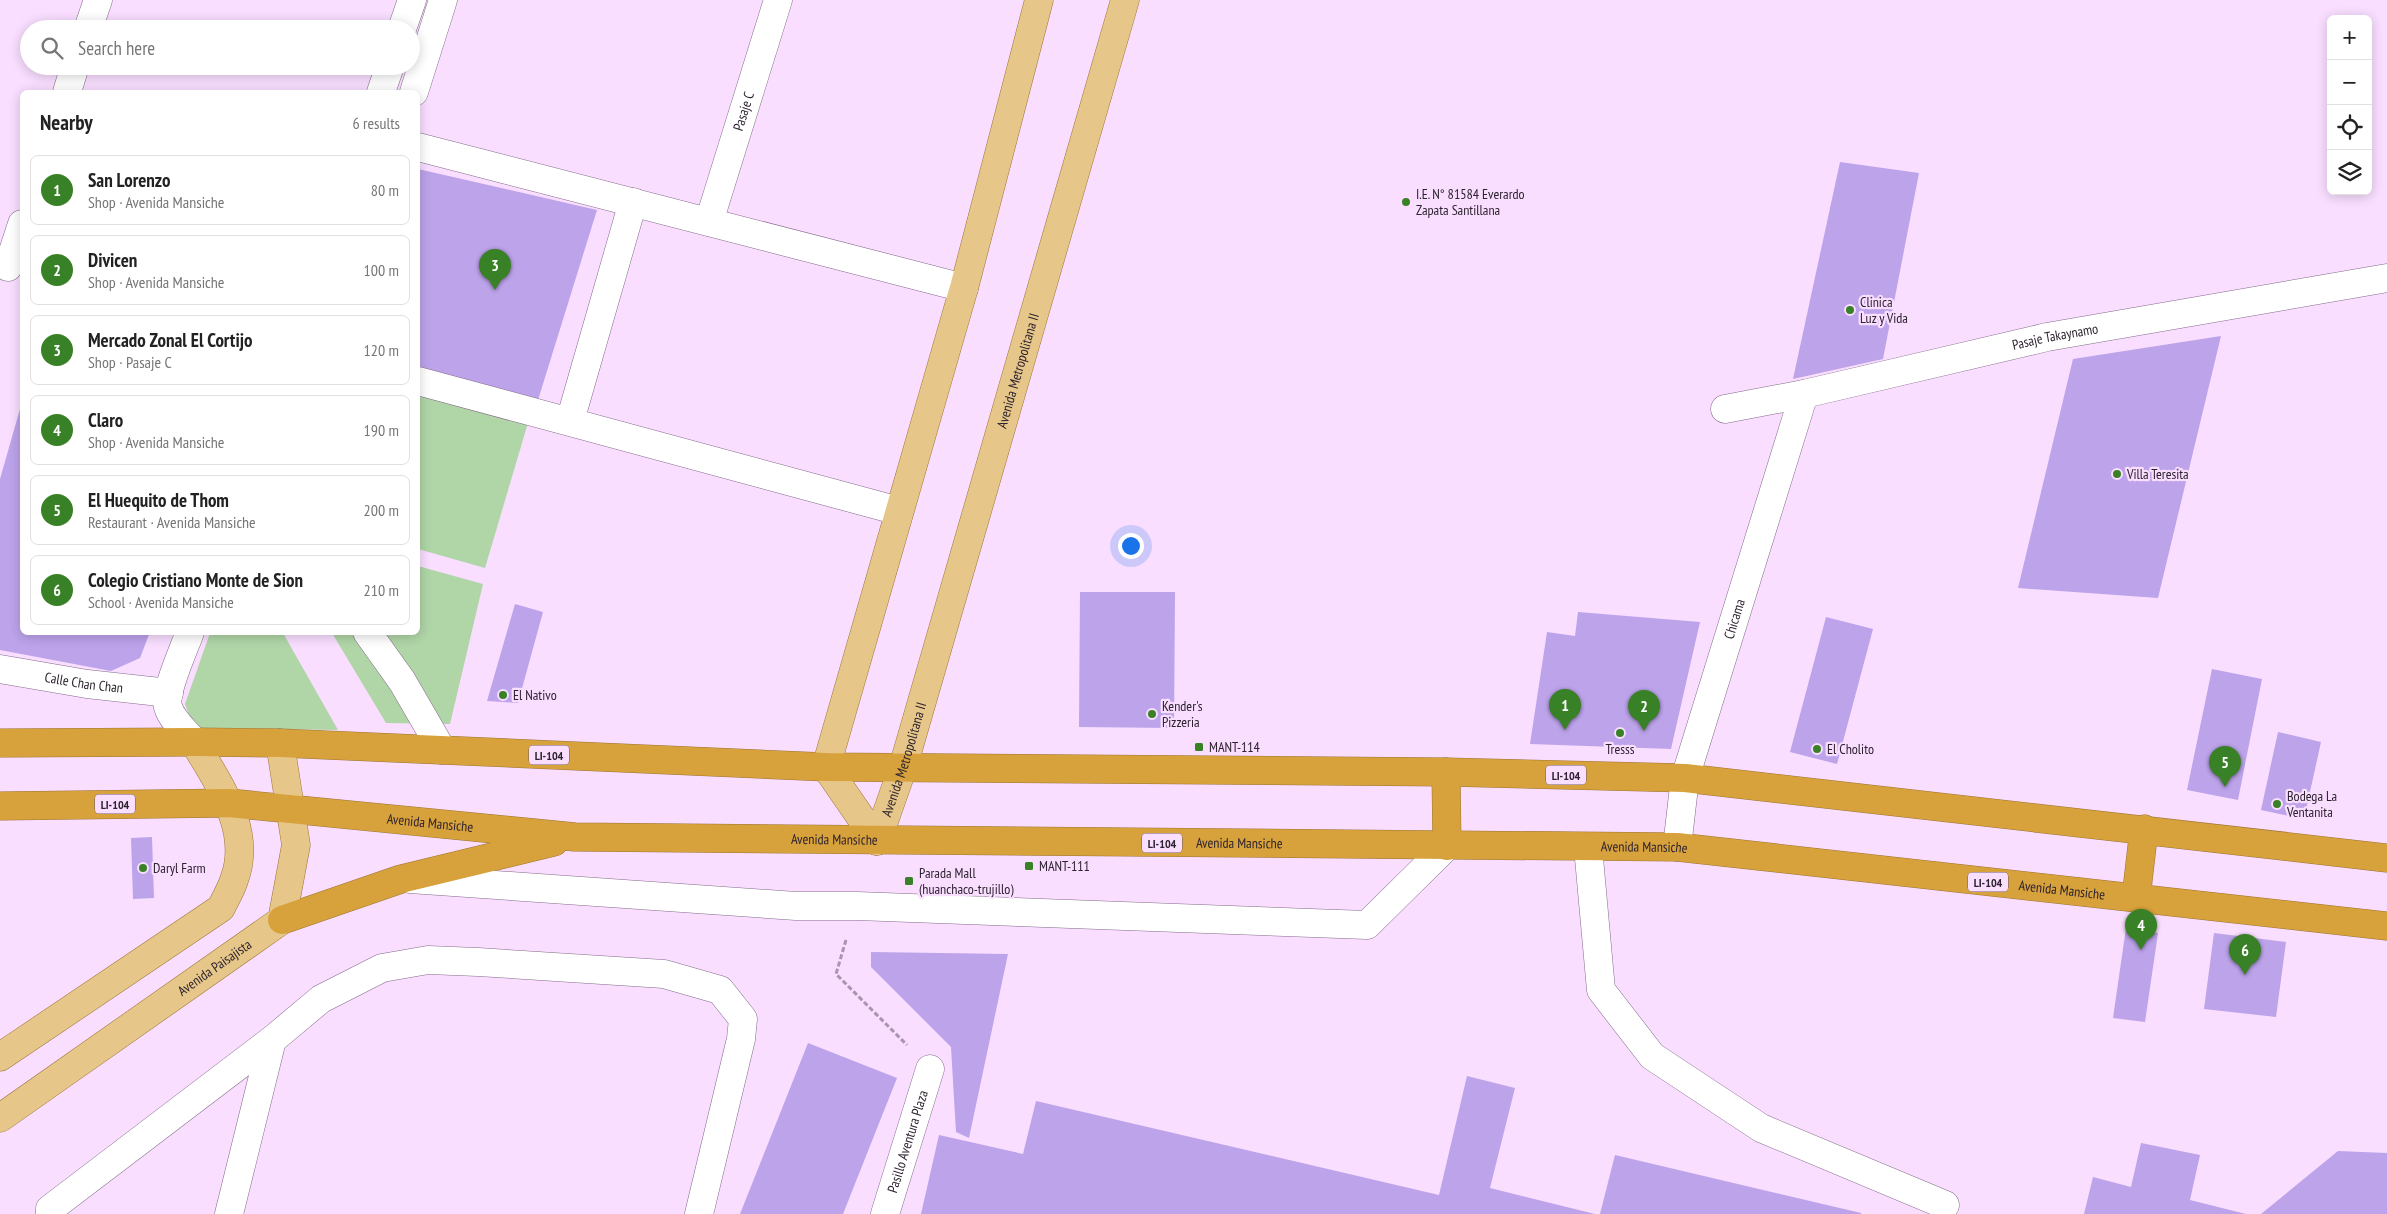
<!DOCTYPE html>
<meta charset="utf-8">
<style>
:root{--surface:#fff;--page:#f6f6f6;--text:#222;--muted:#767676;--line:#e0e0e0;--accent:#398126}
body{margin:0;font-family:"PT Sans Narrow",sans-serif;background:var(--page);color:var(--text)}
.controls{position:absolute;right:15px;top:15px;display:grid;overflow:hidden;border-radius:8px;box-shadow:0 2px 12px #0003}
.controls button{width:45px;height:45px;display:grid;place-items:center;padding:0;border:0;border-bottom:1px solid var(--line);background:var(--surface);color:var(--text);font:25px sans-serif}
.you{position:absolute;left:1130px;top:545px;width:18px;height:18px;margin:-12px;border:4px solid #fff;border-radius:50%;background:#1a73e8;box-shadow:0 0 0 8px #1a73e833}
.badge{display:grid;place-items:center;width:32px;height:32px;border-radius:50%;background:var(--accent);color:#fff;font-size:16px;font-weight:700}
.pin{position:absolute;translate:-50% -41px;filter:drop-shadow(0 1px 2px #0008)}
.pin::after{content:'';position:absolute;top:26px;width:18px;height:15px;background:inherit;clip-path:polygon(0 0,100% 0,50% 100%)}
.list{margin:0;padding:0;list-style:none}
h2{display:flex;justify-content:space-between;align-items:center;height:65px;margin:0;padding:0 20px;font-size:21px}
h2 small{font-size:16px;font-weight:400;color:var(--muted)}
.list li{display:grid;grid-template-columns:32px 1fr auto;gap:15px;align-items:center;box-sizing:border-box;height:70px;margin:0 10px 10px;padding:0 10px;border:1px solid var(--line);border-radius:8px}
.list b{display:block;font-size:19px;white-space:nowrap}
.list p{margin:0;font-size:16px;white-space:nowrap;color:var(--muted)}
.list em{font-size:16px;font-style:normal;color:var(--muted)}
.icon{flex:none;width:28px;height:28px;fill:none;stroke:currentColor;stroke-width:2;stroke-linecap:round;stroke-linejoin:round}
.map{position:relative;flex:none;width:2387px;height:1214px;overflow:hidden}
.search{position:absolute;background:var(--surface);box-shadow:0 2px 12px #0003;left:20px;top:20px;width:400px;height:55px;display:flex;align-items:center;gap:12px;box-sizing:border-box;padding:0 18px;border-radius:28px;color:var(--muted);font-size:19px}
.panel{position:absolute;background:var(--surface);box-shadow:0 2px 12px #0003;left:20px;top:90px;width:400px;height:545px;border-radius:8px}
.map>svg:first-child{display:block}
.green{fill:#b0d5a7}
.building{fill:#bca3ea}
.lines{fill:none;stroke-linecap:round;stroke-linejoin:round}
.minor-casing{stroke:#846c89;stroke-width:29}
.major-casing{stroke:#9c7537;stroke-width:29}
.highway-casing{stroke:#9c7537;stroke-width:29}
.path{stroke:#a995ae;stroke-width:3;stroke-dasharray:5 2.5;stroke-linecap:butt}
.minor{stroke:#fff;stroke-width:28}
.major{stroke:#e7c789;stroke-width:28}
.highway{stroke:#d7a13b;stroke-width:28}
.poi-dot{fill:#398126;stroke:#f9deff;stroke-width:2}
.labels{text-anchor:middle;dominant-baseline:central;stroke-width:4.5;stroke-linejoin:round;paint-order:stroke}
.shield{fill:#f9deff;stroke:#6a5b6d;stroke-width:1}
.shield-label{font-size:12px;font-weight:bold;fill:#2d232f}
.street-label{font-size:14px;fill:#2d232f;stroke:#f9deff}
.poi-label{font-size:14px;fill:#2d232f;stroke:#f9deff;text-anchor:start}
</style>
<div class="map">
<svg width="2387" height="1214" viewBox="0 0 2387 1214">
<rect width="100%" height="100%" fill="#f9deff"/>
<!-- green -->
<g class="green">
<polygon points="418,389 530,416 485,568 418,549"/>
<polygon points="418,566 483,584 450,724 386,723 332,633 418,632"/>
<polygon points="210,633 283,633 338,730 201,728 190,718 185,704"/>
</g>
<!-- building -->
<g class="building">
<polygon points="1840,162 1919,173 1883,359 1793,379"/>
<polygon points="418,169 597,210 538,400 418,369"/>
<polygon points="2221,336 2158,598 2018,588 2073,359"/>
<polygon points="22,402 22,632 150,632 140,658 111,671 0,650 0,479"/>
<polygon points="1080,592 1175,592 1174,728 1079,727"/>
<polygon points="515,604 543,612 518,703 487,701"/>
<polygon points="1578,612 1700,622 1671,749 1530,744 1547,632 1575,636"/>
<polygon points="1826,617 1873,629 1837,764 1790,752"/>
<polygon points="2212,669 2262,679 2238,800 2187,790"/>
<polygon points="2278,732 2321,742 2304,819 2261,810"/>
<polygon points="152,837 154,898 133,899 131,838"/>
<polygon points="2126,928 2158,933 2145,1022 2113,1018"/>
<polygon points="2214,933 2286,942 2276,1017 2204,1009"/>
<polygon points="871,952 1008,954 969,1138 956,1132 951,1047 871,967"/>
<polygon points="808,1043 897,1078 843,1214 740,1214"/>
<polygon points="1467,1076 1515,1088 1490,1188 1595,1214 921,1214 939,1135 1023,1154 1036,1101 1439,1195"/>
<polygon points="2141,1143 2200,1155 2190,1200 2246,1214 2084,1214 2093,1177 2131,1187"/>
<polygon points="2338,1151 2387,1153 2387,1214 2261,1214"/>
<polygon points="1615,1155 1861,1213 1861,1214 1600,1214"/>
</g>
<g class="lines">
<!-- minor casing -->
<g class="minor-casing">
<g id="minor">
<polyline points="88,29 98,0"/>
<polyline points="402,29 412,0"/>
<polyline points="67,92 75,66"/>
<polyline points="381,92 390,66"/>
<polyline points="414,92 443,0"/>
<polyline points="418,147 964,288"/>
<path id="s1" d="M 709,222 L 778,0"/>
<polyline points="8,267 22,224"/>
<polyline points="418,381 899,511"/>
<path id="s2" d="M 1725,409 L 1804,394 L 2047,337 L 2387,278"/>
<polyline points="570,421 633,202"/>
<path d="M 190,632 C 184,649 164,692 168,707 C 172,720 186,732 194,742"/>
<polyline points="367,632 402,681 442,750"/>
<path id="s3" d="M 0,669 L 87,684 L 169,693"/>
<polyline points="1588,847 1601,990 1652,1056 1761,1128 1945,1205"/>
<path id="s4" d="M 1677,847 L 1685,778 L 1804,394"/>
<polyline points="410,879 796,906 857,906 1367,925 1447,846"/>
<polyline points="50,1214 50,1209 272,1040"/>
<polyline points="229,1214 272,1040 321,999 382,968 428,960 478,962 664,974 720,990 743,1019 741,1039 699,1214"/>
<path id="s5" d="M 885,1214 L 930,1069"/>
</g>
</g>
<!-- major casing -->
<g class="major-casing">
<g id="major">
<polyline points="877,841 826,767 964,288 1039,0"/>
<path id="s6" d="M 877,841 L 903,767 L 1125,0"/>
<path d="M 0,1057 L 221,908 C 225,899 231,890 234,880 C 253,830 218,783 194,742"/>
<path id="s7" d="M 0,1118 L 282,920 L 296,845 L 280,743"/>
</g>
</g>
<!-- highway casing -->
<g class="highway-casing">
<g id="highway">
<polyline points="0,743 194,742 280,743 826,767 1446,772 1685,778 2387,858"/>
<polyline points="1446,772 1447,846"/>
<path id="s8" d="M 0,806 L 229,803 L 575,837 L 1677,847 L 2387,926"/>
<polyline points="2136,898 2144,829"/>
<polyline points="282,920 401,879 554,842"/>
</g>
</g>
<!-- path -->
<polyline class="path" points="846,940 836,974 907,1045"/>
<!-- minor -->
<use href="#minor" class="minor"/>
<!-- major -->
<use href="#major" class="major"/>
<!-- highway -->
<use href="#highway" class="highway"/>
</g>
<!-- markers -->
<g class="poi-dot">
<circle cx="1406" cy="202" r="5"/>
<circle cx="1850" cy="310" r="5"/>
<circle cx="2117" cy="474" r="5"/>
<circle cx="503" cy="695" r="5"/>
<circle cx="1152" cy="714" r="5"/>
<circle cx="1620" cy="733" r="5"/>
<rect x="1194" y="742" width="10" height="10" rx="2.5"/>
<circle cx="1817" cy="749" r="5"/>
<circle cx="2277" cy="804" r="5"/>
<rect x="1024" y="861" width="10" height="10" rx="2.5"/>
<circle cx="143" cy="868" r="5"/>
<rect x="904" y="876" width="10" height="10" rx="2.5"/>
</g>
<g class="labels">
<!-- shield labels -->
<g class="shield">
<rect x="529" y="745.5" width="40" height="19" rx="4"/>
<rect x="1546" y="765.5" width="40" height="19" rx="4"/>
<rect x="95" y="794.5" width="40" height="19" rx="4"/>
<rect x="1142" y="833.5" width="40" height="19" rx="4"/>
<rect x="1968" y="872.5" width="40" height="19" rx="4"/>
</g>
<g class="shield-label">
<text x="549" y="755">LI-104</text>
<text x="1566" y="775">LI-104</text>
<text x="115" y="804">LI-104</text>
<text x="1162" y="843">LI-104</text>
<text x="1988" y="882">LI-104</text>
</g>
<!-- street labels -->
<g class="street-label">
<text stroke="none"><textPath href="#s1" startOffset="116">Pasaje C</textPath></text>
<text stroke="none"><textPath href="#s2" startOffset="338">Pasaje Takaynamo</textPath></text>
<text stroke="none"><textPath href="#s6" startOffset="491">Avenida Metropolitana II</textPath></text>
<text stroke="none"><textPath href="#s4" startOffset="236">Chicama</textPath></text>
<text stroke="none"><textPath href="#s3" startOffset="85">Calle Chan Chan</textPath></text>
<text stroke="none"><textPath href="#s6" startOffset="86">Avenida Metropolitana II</textPath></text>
<text stroke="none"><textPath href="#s8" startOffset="431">Avenida Mansiche</textPath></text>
<text stroke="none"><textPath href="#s8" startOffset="836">Avenida Mansiche</textPath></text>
<text stroke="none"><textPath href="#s8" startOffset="1241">Avenida Mansiche</textPath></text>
<text stroke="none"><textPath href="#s8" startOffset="1646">Avenida Mansiche</textPath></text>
<text stroke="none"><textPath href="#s8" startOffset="2066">Avenida Mansiche</textPath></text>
<text stroke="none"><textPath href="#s7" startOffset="262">Avenida Paisajista</textPath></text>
<text stroke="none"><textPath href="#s5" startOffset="76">Pasillo Aventura Plaza</textPath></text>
</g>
<!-- poi labels -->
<g class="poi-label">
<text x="1416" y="194">I.E. N° 81584 Everardo<tspan x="1416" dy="16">Zapata Santillana</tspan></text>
<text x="1860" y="302">Clinica<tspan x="1860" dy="16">Luz y Vida</tspan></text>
<text x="2127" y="474">Villa Teresita</text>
<text x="513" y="695">El Nativo</text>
<text x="1162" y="706">Kender's<tspan x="1162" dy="16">Pizzeria</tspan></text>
<text x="1209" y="747">MANT-114</text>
<text x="1620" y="749" text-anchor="middle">Tresss</text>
<text x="1827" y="749">El Cholito</text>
<text x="2287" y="796">Bodega La<tspan x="2287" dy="16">Ventanita</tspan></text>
<text x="1039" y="866">MANT-111</text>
<text x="153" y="868">Daryl Farm</text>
<text x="919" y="873">Parada Mall<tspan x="919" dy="16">(huanchaco-trujillo)</tspan></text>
</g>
</g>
</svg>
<div class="controls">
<button>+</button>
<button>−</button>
<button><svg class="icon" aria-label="locate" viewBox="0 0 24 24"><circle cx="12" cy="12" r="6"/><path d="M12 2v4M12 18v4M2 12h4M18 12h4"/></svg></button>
<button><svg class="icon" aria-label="layers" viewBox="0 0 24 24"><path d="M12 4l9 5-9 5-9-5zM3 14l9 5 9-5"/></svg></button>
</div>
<div class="you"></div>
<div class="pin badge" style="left:1565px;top:730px">1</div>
<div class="pin badge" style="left:1644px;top:731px">2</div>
<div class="pin badge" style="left:495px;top:290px">3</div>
<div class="pin badge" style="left:2141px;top:950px">4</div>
<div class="pin badge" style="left:2225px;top:787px">5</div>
<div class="pin badge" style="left:2245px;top:975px">6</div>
<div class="search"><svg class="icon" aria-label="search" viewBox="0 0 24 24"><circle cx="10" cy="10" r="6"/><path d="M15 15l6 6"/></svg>Search here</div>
<section class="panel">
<h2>Nearby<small>6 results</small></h2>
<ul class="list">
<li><span class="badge">1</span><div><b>San Lorenzo</b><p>Shop · Avenida Mansiche</p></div><em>80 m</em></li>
<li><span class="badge">2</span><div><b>Divicen</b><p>Shop · Avenida Mansiche</p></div><em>100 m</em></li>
<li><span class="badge">3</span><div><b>Mercado Zonal El Cortijo</b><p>Shop · Pasaje C</p></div><em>120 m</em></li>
<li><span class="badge">4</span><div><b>Claro</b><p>Shop · Avenida Mansiche</p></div><em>190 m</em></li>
<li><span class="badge">5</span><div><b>El Huequito de Thom</b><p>Restaurant · Avenida Mansiche</p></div><em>200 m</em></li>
<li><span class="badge">6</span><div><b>Colegio Cristiano Monte de Sion</b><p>School · Avenida Mansiche</p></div><em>210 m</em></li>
</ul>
</section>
</div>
